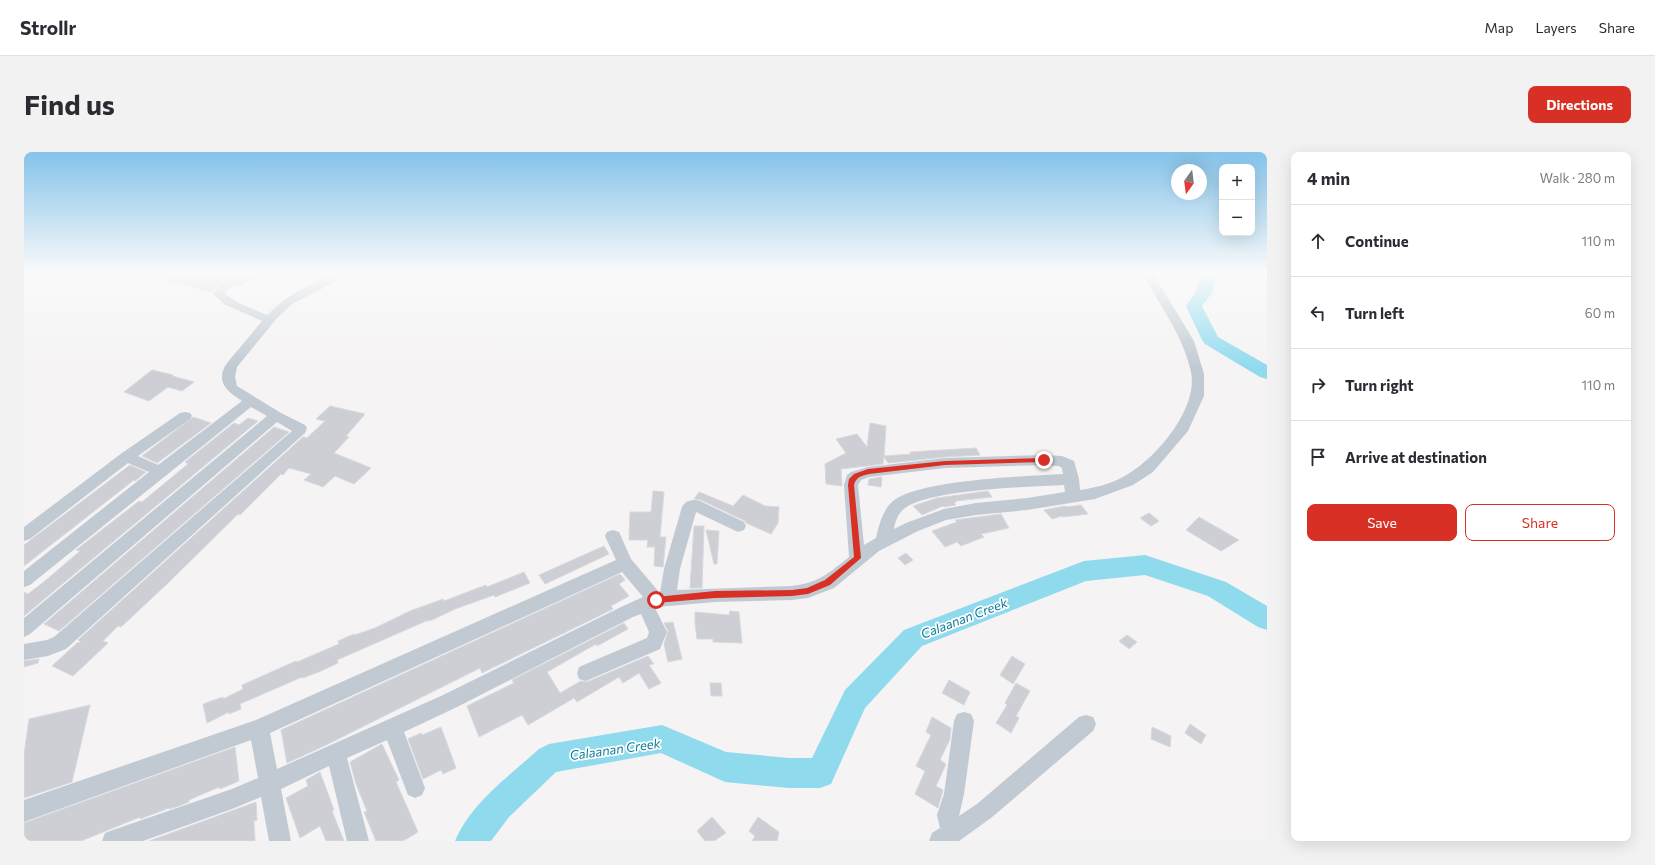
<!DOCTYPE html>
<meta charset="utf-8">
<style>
:root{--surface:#fff;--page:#f2f2f3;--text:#2b2b33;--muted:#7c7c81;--line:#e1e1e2;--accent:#d93025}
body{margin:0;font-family:Commissioner,sans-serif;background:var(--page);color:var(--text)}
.controls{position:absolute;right:12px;top:12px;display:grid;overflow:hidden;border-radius:8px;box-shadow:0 4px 16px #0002}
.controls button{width:36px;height:36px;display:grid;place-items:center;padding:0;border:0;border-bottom:1px solid var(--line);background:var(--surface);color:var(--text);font:20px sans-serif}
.compass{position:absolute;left:1147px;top:12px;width:36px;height:36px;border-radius:50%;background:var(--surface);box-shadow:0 4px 16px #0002;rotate:194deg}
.stop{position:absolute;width:12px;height:12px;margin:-9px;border:3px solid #d93025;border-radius:50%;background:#fff}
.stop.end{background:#d93025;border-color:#fff;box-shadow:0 1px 4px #0008}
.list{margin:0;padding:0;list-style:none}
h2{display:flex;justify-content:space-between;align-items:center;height:52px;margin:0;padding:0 16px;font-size:17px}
h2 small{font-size:13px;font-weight:400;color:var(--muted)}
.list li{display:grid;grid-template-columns:26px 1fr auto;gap:12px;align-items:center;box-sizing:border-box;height:72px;padding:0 16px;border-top:1px solid var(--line)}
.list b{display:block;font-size:15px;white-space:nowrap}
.list em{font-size:13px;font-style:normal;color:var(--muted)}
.actions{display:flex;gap:8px;padding:12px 16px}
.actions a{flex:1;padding:9px 0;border:1px solid var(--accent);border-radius:8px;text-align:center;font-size:14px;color:var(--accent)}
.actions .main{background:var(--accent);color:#fff}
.icon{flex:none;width:22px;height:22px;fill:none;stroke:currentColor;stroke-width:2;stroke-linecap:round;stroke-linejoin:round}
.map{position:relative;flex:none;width:1243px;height:689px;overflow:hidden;border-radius:8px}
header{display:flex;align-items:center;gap:24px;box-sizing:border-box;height:56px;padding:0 20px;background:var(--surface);border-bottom:1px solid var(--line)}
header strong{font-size:19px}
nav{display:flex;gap:22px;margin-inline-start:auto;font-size:14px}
.intro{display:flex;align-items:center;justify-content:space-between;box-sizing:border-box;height:96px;padding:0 24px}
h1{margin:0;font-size:28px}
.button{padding:10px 18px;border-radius:8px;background:var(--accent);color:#fff;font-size:14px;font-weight:700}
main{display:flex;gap:24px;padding:0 24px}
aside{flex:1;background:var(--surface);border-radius:8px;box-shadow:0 4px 16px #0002}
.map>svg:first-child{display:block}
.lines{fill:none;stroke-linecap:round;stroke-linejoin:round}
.river{fill:#90daee;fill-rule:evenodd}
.building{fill:#cdcfd5;stroke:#d7d9de}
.minor{fill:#c1cad2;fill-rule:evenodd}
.route{fill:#d93025}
.labels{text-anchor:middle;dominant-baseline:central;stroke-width:3.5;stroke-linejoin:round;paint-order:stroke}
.near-water-label{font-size:13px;font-style:italic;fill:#0c7c9b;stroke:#fff}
</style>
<header>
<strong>Strollr</strong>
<nav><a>Map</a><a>Layers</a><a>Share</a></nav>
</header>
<div class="intro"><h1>Find us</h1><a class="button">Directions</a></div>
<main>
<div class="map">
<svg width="1243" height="689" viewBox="0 0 1243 689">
<rect width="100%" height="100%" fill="#f5f3f3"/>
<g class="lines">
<!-- river -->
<g class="river">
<polygon points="1178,120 1194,120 1188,141 1178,154 1194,185 1243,213 1243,227 1236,225 1181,192 1178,188 1162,154 1172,140"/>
<path d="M 1121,403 L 1202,430 L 1243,454 L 1243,478 L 1234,475 L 1184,444 L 1121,423 L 1062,429 L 898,494 L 841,556 L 807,632 L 796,636 L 765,636 L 701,630 L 637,601 L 532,620 L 485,665 L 467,689 L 431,689 C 447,651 485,624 515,597 L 525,592 L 638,573 L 702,600 L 765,606 L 788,606 L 821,538 L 880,478 L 1060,409 Z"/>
</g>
</g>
<!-- building -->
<g class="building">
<polygon points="176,120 215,120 199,128 189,140 143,129 155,121 170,124"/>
<polygon points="233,120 245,120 223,129 216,134 212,133 232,123"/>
<polygon points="128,218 149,223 148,224 170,230 158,239 144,235 125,249 100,240"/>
<polygon points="306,254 341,262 322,284 325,285 310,301 347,316 330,332 311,324 299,335 280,328 287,322 265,316 259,323 257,322 216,363 214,362 144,431 97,475 94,474 79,489 84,491 49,524 28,514 53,491 57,490 54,488 279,285 283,286 301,269 292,267"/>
<polygon points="169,265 187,271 133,311 118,304"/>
<polygon points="224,266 234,269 0,464 0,440 4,442 21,429 56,399 52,398 115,349 118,350 164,312 161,310 210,271 215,273"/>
<polygon points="846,271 862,274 860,304 887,302 886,300 952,296 956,303 921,305 864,311 860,305 859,312 817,317 818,334 802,332 801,312 822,301 812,287 833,282 843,295"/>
<polygon points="250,275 265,280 35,479 20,472"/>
<polygon points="106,313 122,320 111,329 110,328 0,414 0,393"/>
<polygon points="858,325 857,335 844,333 845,327"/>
<polygon points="629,339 640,340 636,385 642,385 639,415 630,414 631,395 623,395 624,388 605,388 606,360 627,360"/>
<polygon points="964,339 968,345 932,349 932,350 930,351 932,353 920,355 919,354 898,363 889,354 913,346"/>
<polygon points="675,340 709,354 719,343 741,354 755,355 754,371 747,382 722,371 721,369 677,348 670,347"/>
<polygon points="1057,353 1064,362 1039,365 1038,364 1028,367 1020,358 1041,354 1042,355"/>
<polygon points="1125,361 1135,369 1127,374 1116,366"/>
<polygon points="977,362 985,376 957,382 960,385 937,394 933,390 921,395 908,379 933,370 931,368"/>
<polygon points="1175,365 1215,388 1197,399 1162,378"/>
<polygon points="670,374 680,374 678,436 666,436"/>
<polygon points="682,378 695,379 693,412 690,412"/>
<polygon points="580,394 585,402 521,432 515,423"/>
<polygon points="882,401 889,408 881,413 874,406"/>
<polygon points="500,420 506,431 471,445 470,443 431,457 408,468 402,469 313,508 314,511 297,519 279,526 278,525 216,552 217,557 205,562 205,560 183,571 179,552 199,545 199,547 219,537 218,533 272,509 273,510 315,492 314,489 330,482 331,483 351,476 386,459 419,447 420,449 462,433 463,435"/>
<polygon points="596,422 601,428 595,432 605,444 587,454 589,457 458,521 456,516 300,594 263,611 257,578"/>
<polygon points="706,459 715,460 718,491 689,490 689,487 673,487 671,471 671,460 705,463"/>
<polygon points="649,470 658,507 644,510 640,492 644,479 640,471"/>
<polygon points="600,471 604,477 573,494 572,492 523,520 536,541 557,529 563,530 624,504 630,512 625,513 637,531 625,537 615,521 599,531 595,525 553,550 550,546 504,573 498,563 455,585 443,554 490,531 488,528"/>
<polygon points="1103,483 1113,490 1105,497 1095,489"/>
<polygon points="988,504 1001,512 989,532 976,523"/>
<polygon points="15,507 14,511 0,515 0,509"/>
<polygon points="925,528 946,540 940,553 918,541"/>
<polygon points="686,531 697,531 698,544 687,544"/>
<polygon points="992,531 1006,539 992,564 995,566 987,581 972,571 983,553 981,551"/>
<polygon points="66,553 48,630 0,646 0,602 5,567"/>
<polygon points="908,565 927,576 926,587 916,608 922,612 912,634 919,638 914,656 891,642 901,619 892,614 907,583 902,580"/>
<polygon points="1166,572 1182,583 1177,592 1161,581"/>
<polygon points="417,575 432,616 419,622 417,618 399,627 384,587 397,581 398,583"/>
<polygon points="1128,575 1147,584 1146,595 1127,587"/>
<polygon points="358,592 375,628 372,630 394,680 379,689 352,689 340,660 343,659 332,632 326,610"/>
<polygon points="211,595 215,629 196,637 195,635 165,648 165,650 155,654 145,657 145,656 116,667 116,665 57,689 0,689 0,671"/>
<polygon points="296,620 310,658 308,659 320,689 302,689 296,674 276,686 262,646 284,634 282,628"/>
<polygon points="232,650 233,668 230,669 231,689 125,689"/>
<polygon points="688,665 702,681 690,689 681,689 673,679"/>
<polygon points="734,665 755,680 753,689 728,689 731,684 725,679"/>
</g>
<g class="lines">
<!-- minor -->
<g class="minor">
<path d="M 218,120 L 232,120 L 231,122 L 213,131 L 204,137 L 201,142 L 215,151 L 243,163 L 260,148 L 273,140 L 311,120 L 323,120 L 309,131 L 268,152 L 253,166 L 213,215 L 211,225 L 213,234 L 257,261 L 281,273 L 283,276 L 281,281 L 42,497 L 24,504 L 0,508 L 0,492 L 23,488 L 30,485 L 268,279 L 253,270 L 6,482 L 0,485 L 0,466 L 243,264 L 227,255 L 6,433 L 0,435 L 0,419 L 125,320 L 104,311 L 6,387 L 0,389 L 0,375 L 98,301 L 156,261 L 161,260 L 166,261 L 168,264 L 166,267 L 114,304 L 134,313 L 218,249 C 204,240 190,230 203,211 L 238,169 L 200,152 L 189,142 L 200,129 Z"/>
<path d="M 1118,120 L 1128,120 L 1170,189 L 1180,222 L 1180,244 L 1164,279 L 1129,320 L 1109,333 L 1071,347 L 1003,358 L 952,363 L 922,368 L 894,379 L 855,399 L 810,436 L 784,446 L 768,448 L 691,450 L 633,455 L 631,456 L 643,480 L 636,497 L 562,529 L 555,527 L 553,521 L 555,515 L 623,486 L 625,480 L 617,462 L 609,465 L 431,556 L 380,580 L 401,636 L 398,643 L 391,646 L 384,643 L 363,588 L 323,606 L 345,689 L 323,689 L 305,614 L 257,637 L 267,689 L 245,689 L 237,645 L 208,657 L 119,689 L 78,689 L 81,681 L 89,678 L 208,637 L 234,626 L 227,588 L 0,670 L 0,648 L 232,568 L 592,408 L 581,384 L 583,380 L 589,378 L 595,380 L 607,407 L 635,440 L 636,440 L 640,417 L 658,355 C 662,348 669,347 676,349 L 720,370 L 722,374 L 720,378 L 714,380 L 672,360 L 656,417 L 653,438 L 768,434 C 794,431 805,421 825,405 L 820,333 L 823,323 L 827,320 L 844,315 L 921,306 L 1020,303 L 1038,304 L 1050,309 L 1055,327 L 1056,338 C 1070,336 1086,332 1099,325 C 1130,309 1175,257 1167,220 C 1159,183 1135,153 1118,120 ZM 1020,313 L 1035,314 L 1038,316 L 1039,322 C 1004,324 891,328 868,350 C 858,359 855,374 852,386 L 840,393 L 834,333 L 837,328 L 845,325 L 921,316 ZM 1040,333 L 1041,340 L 1003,346 L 952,351 L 920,357 L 882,371 L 870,377 C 871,370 874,361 881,356 C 909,337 1003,335 1040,333 ZM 598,420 L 619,445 L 597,455 L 417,544 L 253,617 L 246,581 Z"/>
<polygon points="940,560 947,562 950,569 940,642 935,664 953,652 1055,565 1062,563 1069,565 1072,572 1069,579 967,666 935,689 905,689 908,681 916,676 913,663 920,642 930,569 933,562"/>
</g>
</g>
<!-- sky -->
<linearGradient id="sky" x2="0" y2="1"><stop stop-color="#85c3ea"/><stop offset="0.56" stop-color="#fafafa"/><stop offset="1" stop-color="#fafafa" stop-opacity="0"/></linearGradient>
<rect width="1243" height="216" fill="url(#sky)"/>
<!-- route -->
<path class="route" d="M 1020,306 L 1023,308 L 1020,310 L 921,313 L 845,322 C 837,324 832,325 830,333 L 837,406 L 806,433 L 784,442 L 768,444 L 691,446 L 632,451 L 628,448 L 632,445 L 691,439 L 768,438 L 783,436 L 801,428 L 830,405 L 824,333 L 825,327 L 830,322 L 844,317 L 921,309 Z"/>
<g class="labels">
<!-- near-water labels -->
<g class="near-water-label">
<text transform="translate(940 466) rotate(-21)">Calaanan Creek</text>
<text transform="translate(591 597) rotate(-8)">Calaanan Creek</text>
</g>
</g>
</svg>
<div class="controls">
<button>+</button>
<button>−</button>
</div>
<svg class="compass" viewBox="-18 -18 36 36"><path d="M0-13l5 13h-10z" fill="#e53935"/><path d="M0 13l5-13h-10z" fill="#7c7c81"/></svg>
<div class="stop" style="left:632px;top:448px"></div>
<div class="stop end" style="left:1020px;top:308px"></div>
</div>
<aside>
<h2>4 min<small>Walk · 280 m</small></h2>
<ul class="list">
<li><svg class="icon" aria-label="ahead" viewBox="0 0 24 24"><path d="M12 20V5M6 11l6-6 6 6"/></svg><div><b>Continue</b></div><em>110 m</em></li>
<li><svg class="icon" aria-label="left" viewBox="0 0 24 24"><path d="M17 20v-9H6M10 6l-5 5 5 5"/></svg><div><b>Turn left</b></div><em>60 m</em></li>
<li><svg class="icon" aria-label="right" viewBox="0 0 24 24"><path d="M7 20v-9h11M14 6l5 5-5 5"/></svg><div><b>Turn right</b></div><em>110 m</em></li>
<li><svg class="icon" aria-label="arrive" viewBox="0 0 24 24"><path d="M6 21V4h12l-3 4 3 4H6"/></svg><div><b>Arrive at destination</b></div></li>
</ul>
<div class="actions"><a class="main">Save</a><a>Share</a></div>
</aside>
</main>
